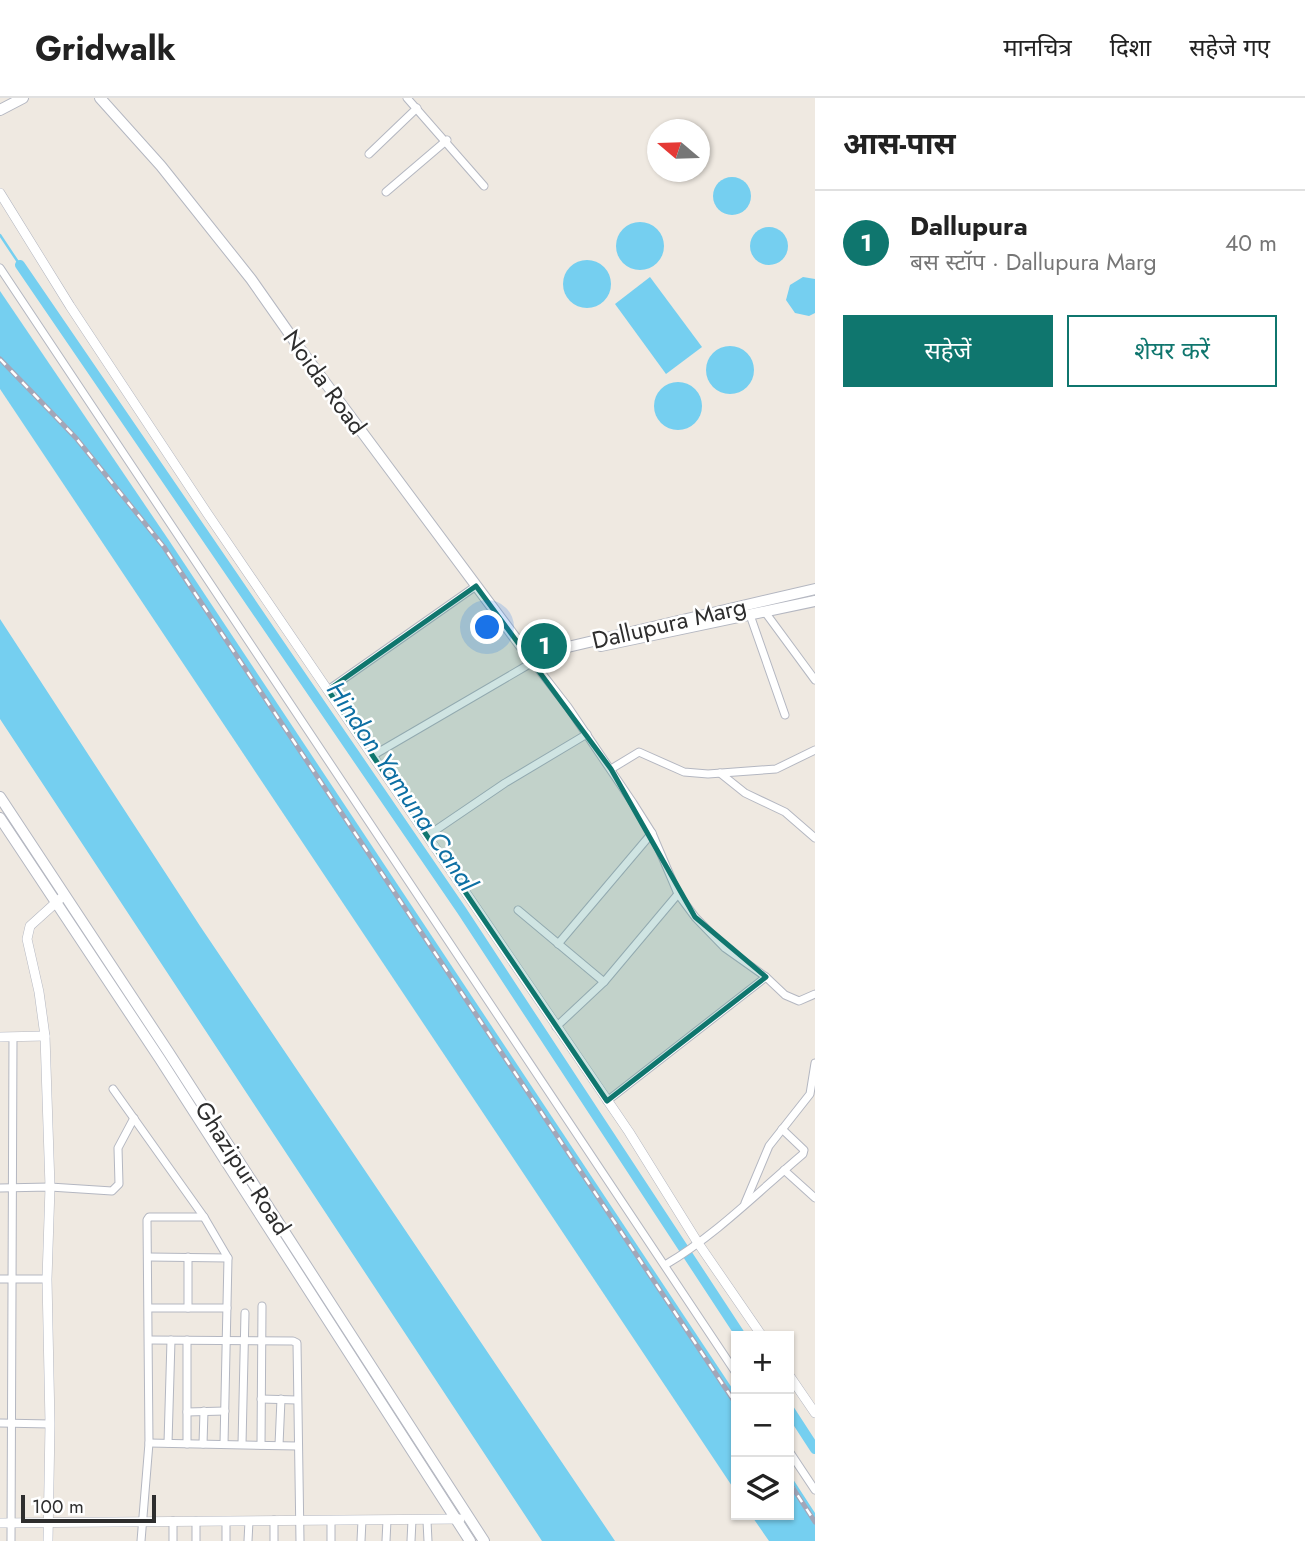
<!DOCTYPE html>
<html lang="hi">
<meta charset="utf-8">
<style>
:root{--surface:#fff;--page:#f6f6f6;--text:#222;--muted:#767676;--line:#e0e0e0;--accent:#0f766e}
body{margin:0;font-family:Jost,"Noto Sans Devanagari",sans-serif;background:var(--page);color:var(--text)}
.controls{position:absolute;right:21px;bottom:21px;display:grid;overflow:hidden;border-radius:0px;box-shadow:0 2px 5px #0004}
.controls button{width:63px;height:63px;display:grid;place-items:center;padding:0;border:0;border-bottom:2px solid var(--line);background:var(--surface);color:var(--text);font:35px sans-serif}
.compass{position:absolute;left:647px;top:21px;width:63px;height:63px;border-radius:50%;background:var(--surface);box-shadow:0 2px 5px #0004;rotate:289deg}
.scale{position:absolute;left:21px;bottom:18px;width:135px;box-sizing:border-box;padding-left:7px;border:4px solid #2e2e2e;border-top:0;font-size:19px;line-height:24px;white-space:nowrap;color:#2e2e2e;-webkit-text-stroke:5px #fff;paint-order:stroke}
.you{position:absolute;left:488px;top:530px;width:24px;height:24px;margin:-18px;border:5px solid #fff;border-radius:50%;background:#1a73e8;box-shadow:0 0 0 10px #1a73e833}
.badge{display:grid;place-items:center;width:46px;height:46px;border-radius:50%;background:var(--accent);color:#fff;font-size:23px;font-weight:700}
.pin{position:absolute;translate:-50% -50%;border:4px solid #fff;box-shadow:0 2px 7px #0006}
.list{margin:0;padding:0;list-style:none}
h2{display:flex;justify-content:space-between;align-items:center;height:91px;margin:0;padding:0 28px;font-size:30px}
h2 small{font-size:23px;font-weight:400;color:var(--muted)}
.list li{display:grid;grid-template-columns:46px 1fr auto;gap:21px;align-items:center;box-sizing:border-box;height:105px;padding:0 28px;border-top:2px solid var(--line)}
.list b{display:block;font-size:26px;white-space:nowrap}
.list p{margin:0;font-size:23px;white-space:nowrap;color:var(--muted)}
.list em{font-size:23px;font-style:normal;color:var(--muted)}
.actions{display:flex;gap:14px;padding:21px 28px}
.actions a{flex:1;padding:16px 0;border:2px solid var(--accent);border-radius:0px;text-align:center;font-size:24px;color:var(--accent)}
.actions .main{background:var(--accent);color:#fff}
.icon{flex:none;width:38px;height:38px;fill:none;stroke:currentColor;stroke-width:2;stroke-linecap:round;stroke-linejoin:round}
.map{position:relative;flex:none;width:815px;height:1443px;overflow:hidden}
header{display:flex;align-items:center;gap:42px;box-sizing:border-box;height:98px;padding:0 35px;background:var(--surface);border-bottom:2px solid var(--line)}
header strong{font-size:33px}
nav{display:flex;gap:38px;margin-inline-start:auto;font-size:24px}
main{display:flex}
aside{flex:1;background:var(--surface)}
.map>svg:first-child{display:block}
.water{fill:#75cff0}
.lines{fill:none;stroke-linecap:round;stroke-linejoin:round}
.stream{stroke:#75cff0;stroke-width:2.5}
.canal{stroke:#75cff0;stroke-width:10}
.minor-casing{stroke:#b4b7c1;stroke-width:9}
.tertiary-casing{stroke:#b4b7c1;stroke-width:10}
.secondary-casing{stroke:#b4b7c1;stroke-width:12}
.minor{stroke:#fff;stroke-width:7}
.tertiary{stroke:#fff;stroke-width:9}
.secondary{stroke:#fff;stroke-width:10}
.rail-casing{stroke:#a3a6b8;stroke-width:5}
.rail{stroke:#fff;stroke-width:2.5;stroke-dasharray:8;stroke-linecap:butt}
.marked{fill:#0f766e;fill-opacity:0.2;stroke:#0f766e;stroke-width:5;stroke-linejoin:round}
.labels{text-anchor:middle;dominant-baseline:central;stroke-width:5;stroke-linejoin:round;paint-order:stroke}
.street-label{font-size:24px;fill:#2e2e2e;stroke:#fff}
.water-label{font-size:26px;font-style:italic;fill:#0d6fa3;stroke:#fff}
</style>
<header>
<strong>Gridwalk</strong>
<nav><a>मानचित्र</a><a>दिशा</a><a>सहेजे गए</a></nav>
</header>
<main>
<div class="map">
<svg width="815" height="1443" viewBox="0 0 815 1443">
<rect width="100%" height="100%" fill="#efe9e1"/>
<!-- water -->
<g class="water">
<circle cx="732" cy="98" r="19"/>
<circle cx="640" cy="148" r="24"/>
<circle cx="769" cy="148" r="19"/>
<circle cx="587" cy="186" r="24"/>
<polygon points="650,179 702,249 666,276 615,206"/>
<polygon points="803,179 815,181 815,215 809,218 795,215 786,202 790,187"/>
<polygon points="0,193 168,441 736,1296 736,1394 0,291"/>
<circle cx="730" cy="272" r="24"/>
<circle cx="678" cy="308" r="24"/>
<polygon points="0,521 200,828 615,1443 542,1443 0,621"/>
<polygon points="789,1375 815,1415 815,1443 769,1443 751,1417 789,1417"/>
</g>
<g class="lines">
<!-- stream -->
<polyline class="stream" points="0,137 20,167"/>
<!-- canal -->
<g class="canal">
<polyline points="20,167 462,813 741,1238"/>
<polyline points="789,1311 815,1351"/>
</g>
<!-- minor casing -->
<g class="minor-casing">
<g id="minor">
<polyline points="407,0 484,88"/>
<polyline points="369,56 417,10"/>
<polyline points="386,94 447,42"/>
<polyline points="0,170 736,1275"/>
<polyline points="765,514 815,582"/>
<polyline points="750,517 785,617"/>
<polyline points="328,592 476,488"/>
<polyline points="372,658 533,564 568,609 633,705 652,735 678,796 695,819 725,850 766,879 785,897 799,903 815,896"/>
<polyline points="611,671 639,654 684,674 708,676 776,671 815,652"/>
<polyline points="720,675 745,695 785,714 815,740"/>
<polyline points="427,738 505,685 587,636"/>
<polyline points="518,812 604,884 678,796"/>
<polyline points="558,846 652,735"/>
<polyline points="556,929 604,884"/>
<polyline points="113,991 204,1119 228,1160 224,1346"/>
<polyline points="607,1003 766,879"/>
<polyline points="784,1072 815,1100"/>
<polyline points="0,1090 50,1089 112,1093 119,1086 118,1050 134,1020"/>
<polyline points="745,1105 769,1048 810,996 815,965"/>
<polyline points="149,1159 228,1160"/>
<path d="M 665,1167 C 716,1137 758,1094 803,1056 L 804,1052 L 782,1031"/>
<polyline points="0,1181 47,1181"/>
<polyline points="149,1210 227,1210"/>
<polyline points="188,1210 188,1159"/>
<polyline points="149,1242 293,1243 297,1245 300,1443"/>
<polyline points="187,1242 187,1346"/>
<polyline points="261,1301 297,1302"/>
<polyline points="187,1314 225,1313"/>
<polyline points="0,1325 50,1326"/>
<polyline points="149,1345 297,1348"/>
<polyline points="168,1345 171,1242"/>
<polyline points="203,1346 204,1313"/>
<polyline points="242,1346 245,1215"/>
<polyline points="261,1347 262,1208"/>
<polyline points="279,1347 281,1301"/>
<polyline points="789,1353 815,1392"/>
<polyline points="173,1423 173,1443"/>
<polyline points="427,1423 428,1443"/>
<polyline points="11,1443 13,939"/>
<polyline points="141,1443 149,1345 147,1122 149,1119 204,1119"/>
<polyline points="196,1443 196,1423"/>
<polyline points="226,1443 226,1423"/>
<polyline points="248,1443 249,1423"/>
<polyline points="274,1443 274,1422"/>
<polyline points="331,1443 331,1422"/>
<polyline points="361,1443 362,1422"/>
<polyline points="386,1443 387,1422"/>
<polyline points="411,1443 412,1422"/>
</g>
</g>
<!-- tertiary casing -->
<g class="tertiary-casing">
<g id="tertiary">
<polyline points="0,95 70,208 207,415 629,1034 698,1145 762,1238"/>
<polyline points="0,939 45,938"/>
<polyline points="789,1277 815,1315"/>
<polyline points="0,1425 460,1421"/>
<polyline points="48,1443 50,1326 47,1181 50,1089 45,938 39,894 27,841 30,828 61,800"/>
</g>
</g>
<!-- secondary casing -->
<g class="secondary-casing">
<g id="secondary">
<polyline points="100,0 161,68 251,181 298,248 533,564 555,552 815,491"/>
<polyline points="0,12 23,0"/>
<polyline points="601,548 815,503"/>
<polyline points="0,699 169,955 484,1443"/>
<polyline points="0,720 160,961 470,1443"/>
</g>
</g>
<!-- minor -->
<use href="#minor" class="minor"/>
<!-- tertiary -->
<use href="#tertiary" class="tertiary"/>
<!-- secondary -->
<use href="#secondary" class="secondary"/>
<!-- rail casing -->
<g class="rail-casing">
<g id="rail">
<polyline points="0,261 76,340 164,449 736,1306"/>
<polyline points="789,1384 815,1424"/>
</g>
</g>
<!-- rail -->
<use href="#rail" class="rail"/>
</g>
<!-- marked area -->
<path class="marked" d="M 476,488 L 611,671 L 695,819 L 766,879 L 607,1003 L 328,592 Z"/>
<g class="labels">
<!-- street labels -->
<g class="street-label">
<text transform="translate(325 284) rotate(54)">Noida Road</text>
<text transform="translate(669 525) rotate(-13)">Dallupura Marg</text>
<text transform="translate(243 1070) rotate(57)">Ghazipur Road</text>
</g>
<!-- water labels -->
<g class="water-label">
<text transform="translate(402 688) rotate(56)">Hindon Yamuna Canal</text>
</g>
</g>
</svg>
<div class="controls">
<button>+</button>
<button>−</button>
<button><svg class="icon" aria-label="layers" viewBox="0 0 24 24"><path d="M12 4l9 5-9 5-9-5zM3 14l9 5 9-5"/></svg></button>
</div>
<svg class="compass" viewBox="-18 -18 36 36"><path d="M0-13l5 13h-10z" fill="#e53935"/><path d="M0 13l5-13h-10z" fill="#767676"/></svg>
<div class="scale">100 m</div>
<div class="you"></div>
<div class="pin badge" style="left:544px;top:548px">1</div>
</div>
<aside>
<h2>आस-पास<small></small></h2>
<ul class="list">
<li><span class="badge">1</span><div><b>Dallupura</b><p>बस स्टॉप · Dallupura Marg</p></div><em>40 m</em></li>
</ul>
<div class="actions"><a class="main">सहेजें</a><a>शेयर करें</a></div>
</aside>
</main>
